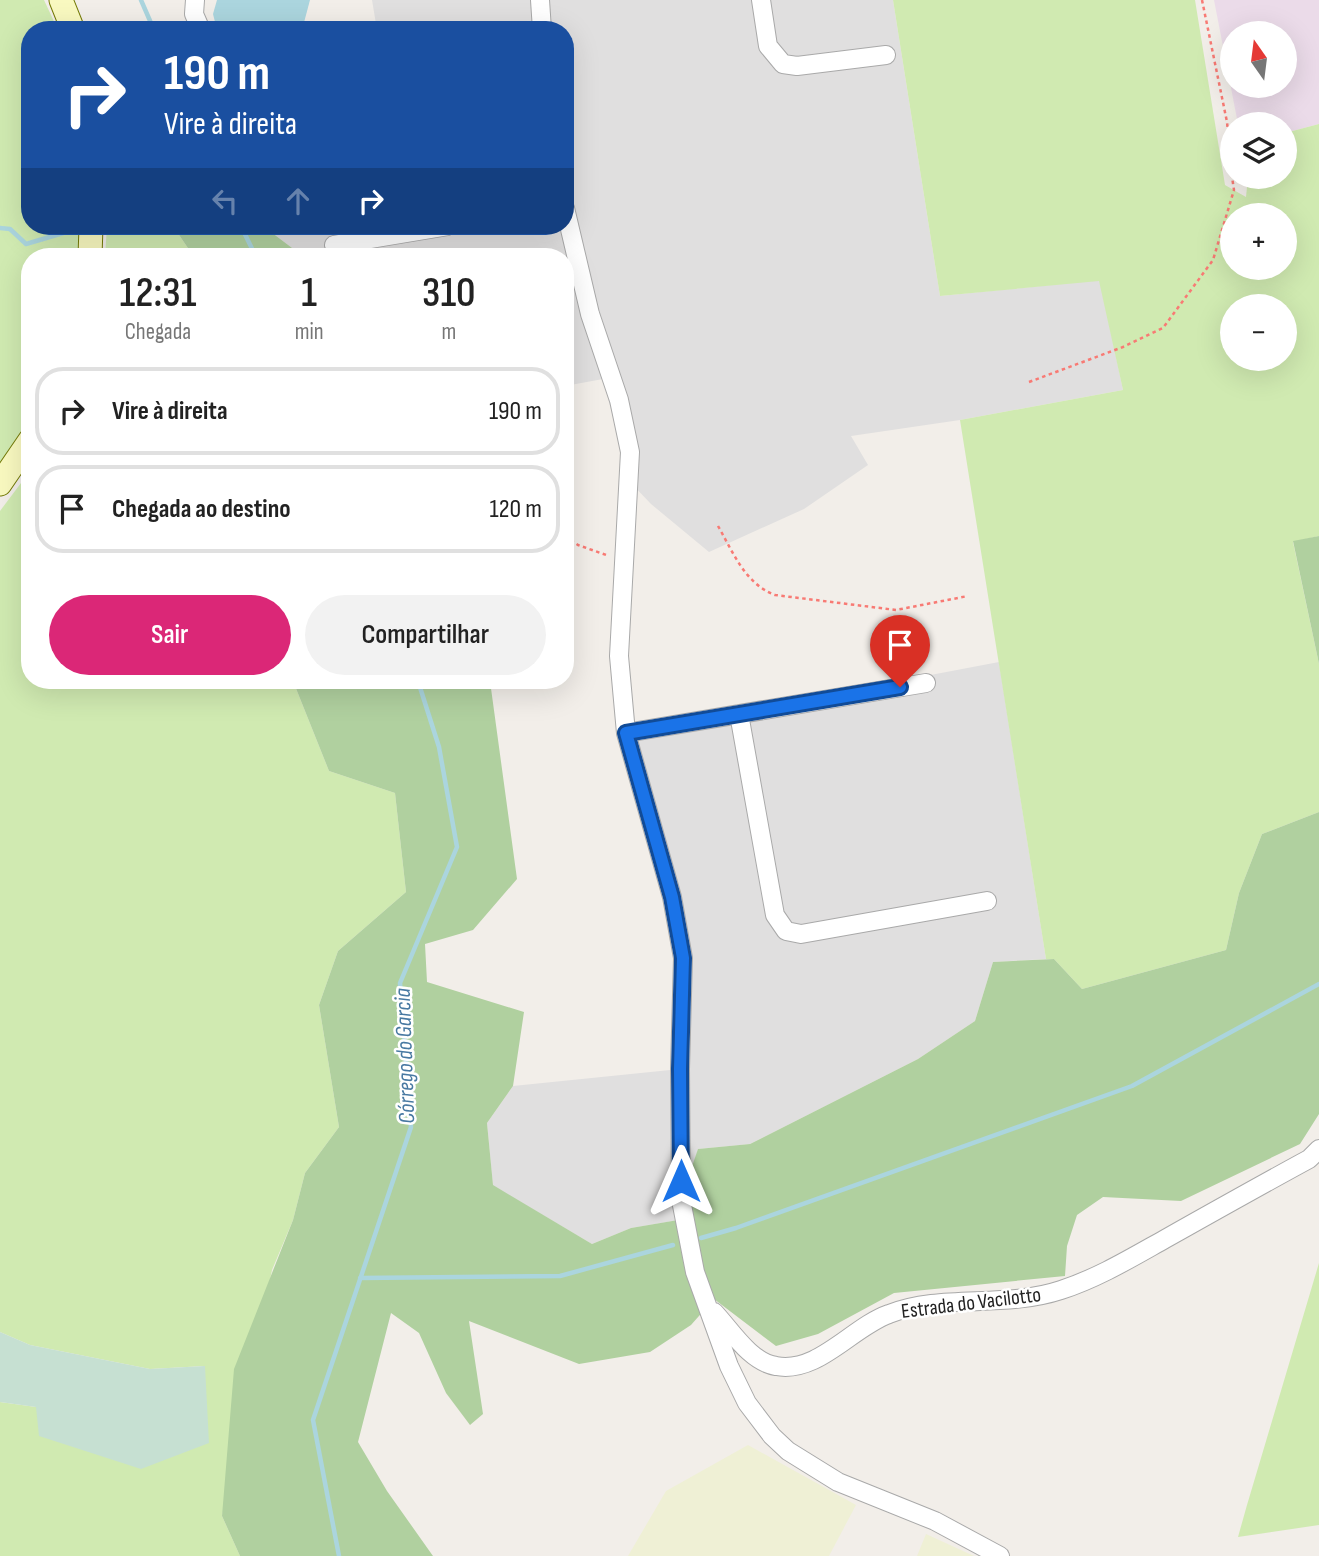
<!DOCTYPE html>
<html lang="pt">
<head>
<meta charset="utf-8">
<style>
  body { margin:0; font-family:"Sofia Sans Condensed",sans-serif; background:#f2f2f2; color:#222; height:100vh; display:flex; flex-direction:column; font-size:26px; white-space:nowrap }
  * { box-sizing:border-box; margin:0 }
  p { font-size:23px; color:#767676 }
  .icon { flex:none; width:38px; height:38px; fill:none; stroke:currentColor; stroke-width:2; stroke-linecap:round; stroke-linejoin:round }
  .map { position:relative; flex:1; overflow:hidden }
  .side { position:absolute; left:21px; top:248px; width:553px; height:441px; display:flex; flex-direction:column; background:#fff; border-radius:28px; box-shadow:0 7px 28px #0002 }
  .side>* { flex:none }
  .hud { position:absolute; left:21px; top:21px; width:553px; height:214px; border-radius:28px; box-shadow:0 7px 28px #0002; background:#1a4fa0; color:#fff; overflow:hidden }
  .needle { width:46px; rotate:346deg }
  .controls { position:absolute; left:1220px; top:21px; display:grid; gap:14px }
  .controls a { display:grid; place-items:center; width:77px; height:77px; border-radius:50%; background:#fff; box-shadow:0 7px 28px #0002; font-size:35px }
  .pin { position:absolute; display:grid; place-items:center; width:60px; height:60px; color:#fff; margin:-72px -30px; border-radius:50% 50% 50% 0; rotate:-45deg; box-shadow:0 0 7px #0007 }
  .pin .icon { rotate:45deg }
  .me { position:absolute; width:77px; margin:-38px; rotate:0deg; stroke-linejoin:round; filter:drop-shadow(0 0 5px #0008) }
  .turn { display:flex; align-items:center; gap:24px; height:147px; padding:0 28px; font-size:32px }
  .turn .icon { width:91px; height:91px; stroke-width:2.5 }
  .turn b { display:block; font-size:49px; line-height:60px }
  .lanes { display:flex; align-items:center; height:66px; padding:0 28px; background:#0003; justify-content:center; gap:35px; direction:ltr }
  .lanes .off { opacity:.35 }
  .eta { display:flex; justify-content:space-evenly; align-items:center; height:119px; text-align:center }
  .eta b { font-size:42px; font-weight:600; line-height:49px }
  .button { display:flex; gap:14px; margin-top:auto; padding:14px 28px }
  .button a { flex:1; height:80px; border-radius:42px; background:#db2777; color:#fff; font-size:28px; font-weight:600; line-height:80px; text-align:center }
  .button a+a { background:#f2f2f2; color:#222 }
  ul { padding:0; list-style:none }
  li { display:flex; align-items:center; gap:21px; height:88px; margin:0 14px 10px; padding:0 14px; border:4px solid #e0e0e0; border-radius:28px }
  li div { flex:1 }
  li b { display:block; font-size:26px }
  li em { font-style:normal }
  .map>svg:first-child { display:block }
  .residential { fill:#e0dfdf }
  .industrial { fill:#ebdbe9; fill-rule:evenodd }
  .farmland { fill:#eff0d5 }
  .grass { fill:#d0eab1; fill-rule:evenodd }
  .forest { fill:#b0d09f }
  .wetland { fill:#c6e0d2 }
  .water { fill:#abd5de }
  .lines { fill:none; stroke-linecap:round; stroke-linejoin:round }
  .stream { stroke:#abd5de; stroke-width:4.5 }
  .street-casing { stroke:#a9a9a9; stroke-width:20 }
  .secondary-casing { stroke:#757b07; stroke-width:25 }
  .path { stroke:#f87a74; stroke-width:2.5; stroke-dasharray:3.5 3.5; stroke-linecap:butt }
  .street { stroke:#fff; stroke-width:18 }
  .secondary { stroke:#f9f9c0; stroke-width:23 }
  .route-casing { stroke:#114b97; stroke-width:18 }
  .route { stroke:#1a73e8; stroke-width:12 }
  .labels { text-anchor:middle; dominant-baseline:central; stroke-width:5; stroke-linejoin:round; paint-order:stroke }
  .street-label { font-size:21px; fill:#222; stroke:#fff }
  .water-label { font-size:23px; font-style:italic; fill:#4879a2; stroke:#fff }
</style>
</head>
<body>
<div class="map">
<svg width="1319" height="1556" viewBox="0 0 1319 1556">
  <rect width="100%" height="100%" fill="#f2eee9"/>
  <path class="residential" d="M 372,0 L 893,0 L 940,296 L 1100,280 L 1123,390 L 960,420 L 851,436 L 868,465 L 804,509 L 709,552 L 651,504 L 630,482 L 603,379 L 565,386 L 565,257 L 304,257 L 263,226 L 565,226 L 565,30 L 377,30 Z
    M 999,662 L 1046,959 L 993,962 L 975,1021 L 918,1059 L 750,1144 L 698,1149 L 691,1218 L 631,1228 L 592,1244 L 493,1186 L 487,1123 L 513,1086 L 680,1069 L 683,958 L 626,733 Z"/>
  <path class="industrial" d="M 1214,0 L 1319,0 L 1319,124 L 1285,133 L 1284,124 L 1238,124 ZM 1232,33 L 1284,33 L 1284,86 L 1232,86 Z"/>
  <path class="farmland" d="M 748,1445 L 856,1505 L 829,1556 L 628,1556 L 666,1491 Z
    M 926,1534 L 974,1556 L 917,1556 Z"/>
  <path class="grass" d="M 0,0 L 44,0 L 58,30 L 30,30 L 30,226 L 80,226 L 77,257 L 30,257 L 30,418 L 0,464 Z
    M 893,0 L 1195,0 L 1225,185 L 1246,197 L 1248,177 L 1284,177 L 1285,133 L 1319,124 L 1319,536 L 1293,542 L 1319,664 L 1319,812 L 1262,834 L 1239,893 L 1226,950 L 1082,989 L 1054,959 L 1046,959 L 960,420 L 1123,390 L 1099,281 L 940,296 ZM 1232,215 L 1284,215 L 1284,268 L 1232,268 ZM 1232,306 L 1284,306 L 1284,359 L 1232,359 Z
    M 107,226 L 173,226 L 194,257 L 105,257 Z
    M 30,471 L 30,681 L 293,681 L 329,771 L 395,793 L 406,892 L 338,951 L 319,1005 L 339,1127 L 305,1173 L 293,1220 L 272,1270 L 222,1516 L 240,1556 L 0,1556 L 0,1402 L 36,1407 L 205,1366 L 150,1369 L 30,1345 L 0,1332 L 0,511 Z
    M 1319,1263 L 1319,1525 L 1238,1537 L 1247,1505 Z"/>
  <path class="forest" d="M 173,226 L 263,226 L 304,257 L 194,257 Z
    M 1319,536 L 1319,664 L 1293,541 Z
    M 293,681 L 490,681 L 517,879 L 473,930 L 425,944 L 427,982 L 524,1012 L 513,1086 L 487,1123 L 493,1185 L 592,1244 L 631,1228 L 690,1218 L 687,1181 L 698,1149 L 750,1144 L 918,1059 L 975,1021 L 993,962 L 1054,959 L 1082,989 L 1226,950 L 1239,893 L 1262,834 L 1319,812 L 1319,1114 L 1300,1144 L 1181,1201 L 1103,1197 L 1077,1215 L 1067,1246 L 1065,1276 L 894,1293 L 818,1334 L 776,1346 L 714,1299 L 691,1325 L 650,1352 L 579,1364 L 469,1321 L 483,1414 L 470,1425 L 446,1393 L 419,1333 L 391,1313 L 358,1442 L 387,1491 L 433,1556 L 240,1556 L 222,1516 L 234,1369 L 293,1220 L 305,1173 L 339,1127 L 319,1005 L 338,951 L 406,892 L 395,793 L 329,771 Z"/>
  <path class="wetland" d="M 0,1332 L 30,1345 L 150,1369 L 205,1366 L 209,1443 L 141,1469 L 39,1436 L 36,1407 L 0,1402 Z"/>
  <path class="water" d="M 217,0 L 310,0 L 302,30 L 217,30 L 213,14 Z"/>
  <g class="lines">
    <path class="stream" d="M 141,0 L 154,30
      M 241,226 L 256,257
      M 0,228 L 10,229 L 26,244 L 77,229
      M 701,1238 L 736,1228 L 1132,1086 L 1319,984
      M 360,1278 L 560,1276 L 673,1245
      M 339,1556 L 313,1420 L 411,1127 L 400,983 L 457,847 L 439,747 L 418,681"/>
    <g class="street-casing">
      <path id="street" d="M 195,0 L 194,14 L 201,30
        M 540,0 L 542,30
        M 761,0 L 768,46 L 783,64 L 797,66 L 886,55
        M 565,208 L 590,314 L 619,400 L 630,452 L 619,656 L 626,733 L 672,897 L 683,958 L 680,1069 L 681,1200 L 695,1272 L 729,1366 L 747,1403 L 772,1436 L 788,1451 L 838,1482 L 935,1521 L 1000,1556
        M 334,245 L 448,226
        M 739,714 L 775,915 L 786,931 L 801,934 L 987,901
        M 626,733 L 926,683
        M 714,1312 C 731,1330 750,1362 776,1366 C 818,1374 852,1327 889,1314 C 942,1293 1004,1309 1061,1290 C 1098,1278 1131,1258 1165,1239 C 1213,1212 1261,1185 1309,1159 L 1319,1149"/>
    </g>
    <g class="secondary-casing">
      <path id="secondary" d="M 61,0 L 73,30
        M 90,257 L 91,226
        M 0,484 L 30,440"/>
    </g>
    <path class="path" d="M 1202,0 L 1227,122 L 1232,173
      M 1029,382 L 1123,347 L 1163,328 L 1213,260 L 1234,190 L 1232,177
      M 718,526 C 733,552 745,584 775,595 L 896,610 L 968,596
      M 565,536 L 578,545 L 609,556"/>
    <use href="#street" class="street"/>
    <use href="#secondary" class="secondary"/>
  </g>
  <g class="lines">
    <g class="route-casing">
      <path id="route" d="M 681,1181 L 680,1069 L 683,958 L 672,897 L 626,733 L 900,687"/>
    </g>
    <use href="#route" class="route"/>
  </g>
  <g class="labels">
    <g class="street-label">
      <text transform="translate(971 1303) rotate(-7)">Estrada do Vacilotto</text>
    </g>
    <g class="water-label">
      <text transform="translate(405 1056) rotate(-92)">Córrego do Garcia</text>
    </g>
  </g>
</svg>
<div class="controls">
<a><svg class="needle" viewBox="-14 -14 28 28"><path d="M0-13l5 13h-10z" fill="#e53935"/><path d="M0 13l5-13h-10z" fill="#767676"/></svg></a>
<a><svg class="icon" aria-label="layers" viewBox="0 0 24 24"><path d="M12 4l9 5-9 5-9-5zM3 14l9 5 9-5"/></svg></a>
<a>+</a>
<a>−</a>
</div>
<div class="pin" style="left:900px;top:687px;background:#d93025"><svg class="icon" aria-label="arrive" viewBox="0 0 24 24"><path d="M6 21V4h12l-3 4 3 4H6"/></svg></div>
<svg class="me" style="left:681px;top:1181px" viewBox="-20 -20 40 40"><path d="M0-17L14 15 0 8-14 15z" fill="#1a73e8" stroke="#fff" stroke-width="4"/></svg>
<div class="hud">
<div class="turn"><svg class="icon" aria-label="right" viewBox="0 0 24 24"><path d="M7 20v-9h11M14 6l5 5-5 5"/></svg><div><b>190 m</b>Vire à direita</div></div>
<div class="lanes"><svg class="icon off" aria-label="left" viewBox="0 0 24 24"><path d="M17 20v-9H6M10 6l-5 5 5 5"/></svg><svg class="icon off" aria-label="ahead" viewBox="0 0 24 24"><path d="M12 20V5M6 11l6-6 6 6"/></svg><svg class="icon" aria-label="right" viewBox="0 0 24 24"><path d="M7 20v-9h11M14 6l5 5-5 5"/></svg></div>
</div>
<section class="side">
<div class="eta">
<div><b>12:31</b><p>Chegada</p></div>
<div><b>1</b><p>min</p></div>
<div><b>310</b><p>m</p></div>
</div>
<ul>
<li><svg class="icon" aria-label="right" viewBox="0 0 24 24"><path d="M7 20v-9h11M14 6l5 5-5 5"/></svg><div><b>Vire à direita</b></div><em>190 m</em></li>
<li><svg class="icon" aria-label="arrive" viewBox="0 0 24 24"><path d="M6 21V4h12l-3 4 3 4H6"/></svg><div><b>Chegada ao destino</b></div><em>120 m</em></li>
</ul>
<div class="button"><a>Sair</a><a>Compartilhar</a></div>
</section>
</div>
</body>
</html>
